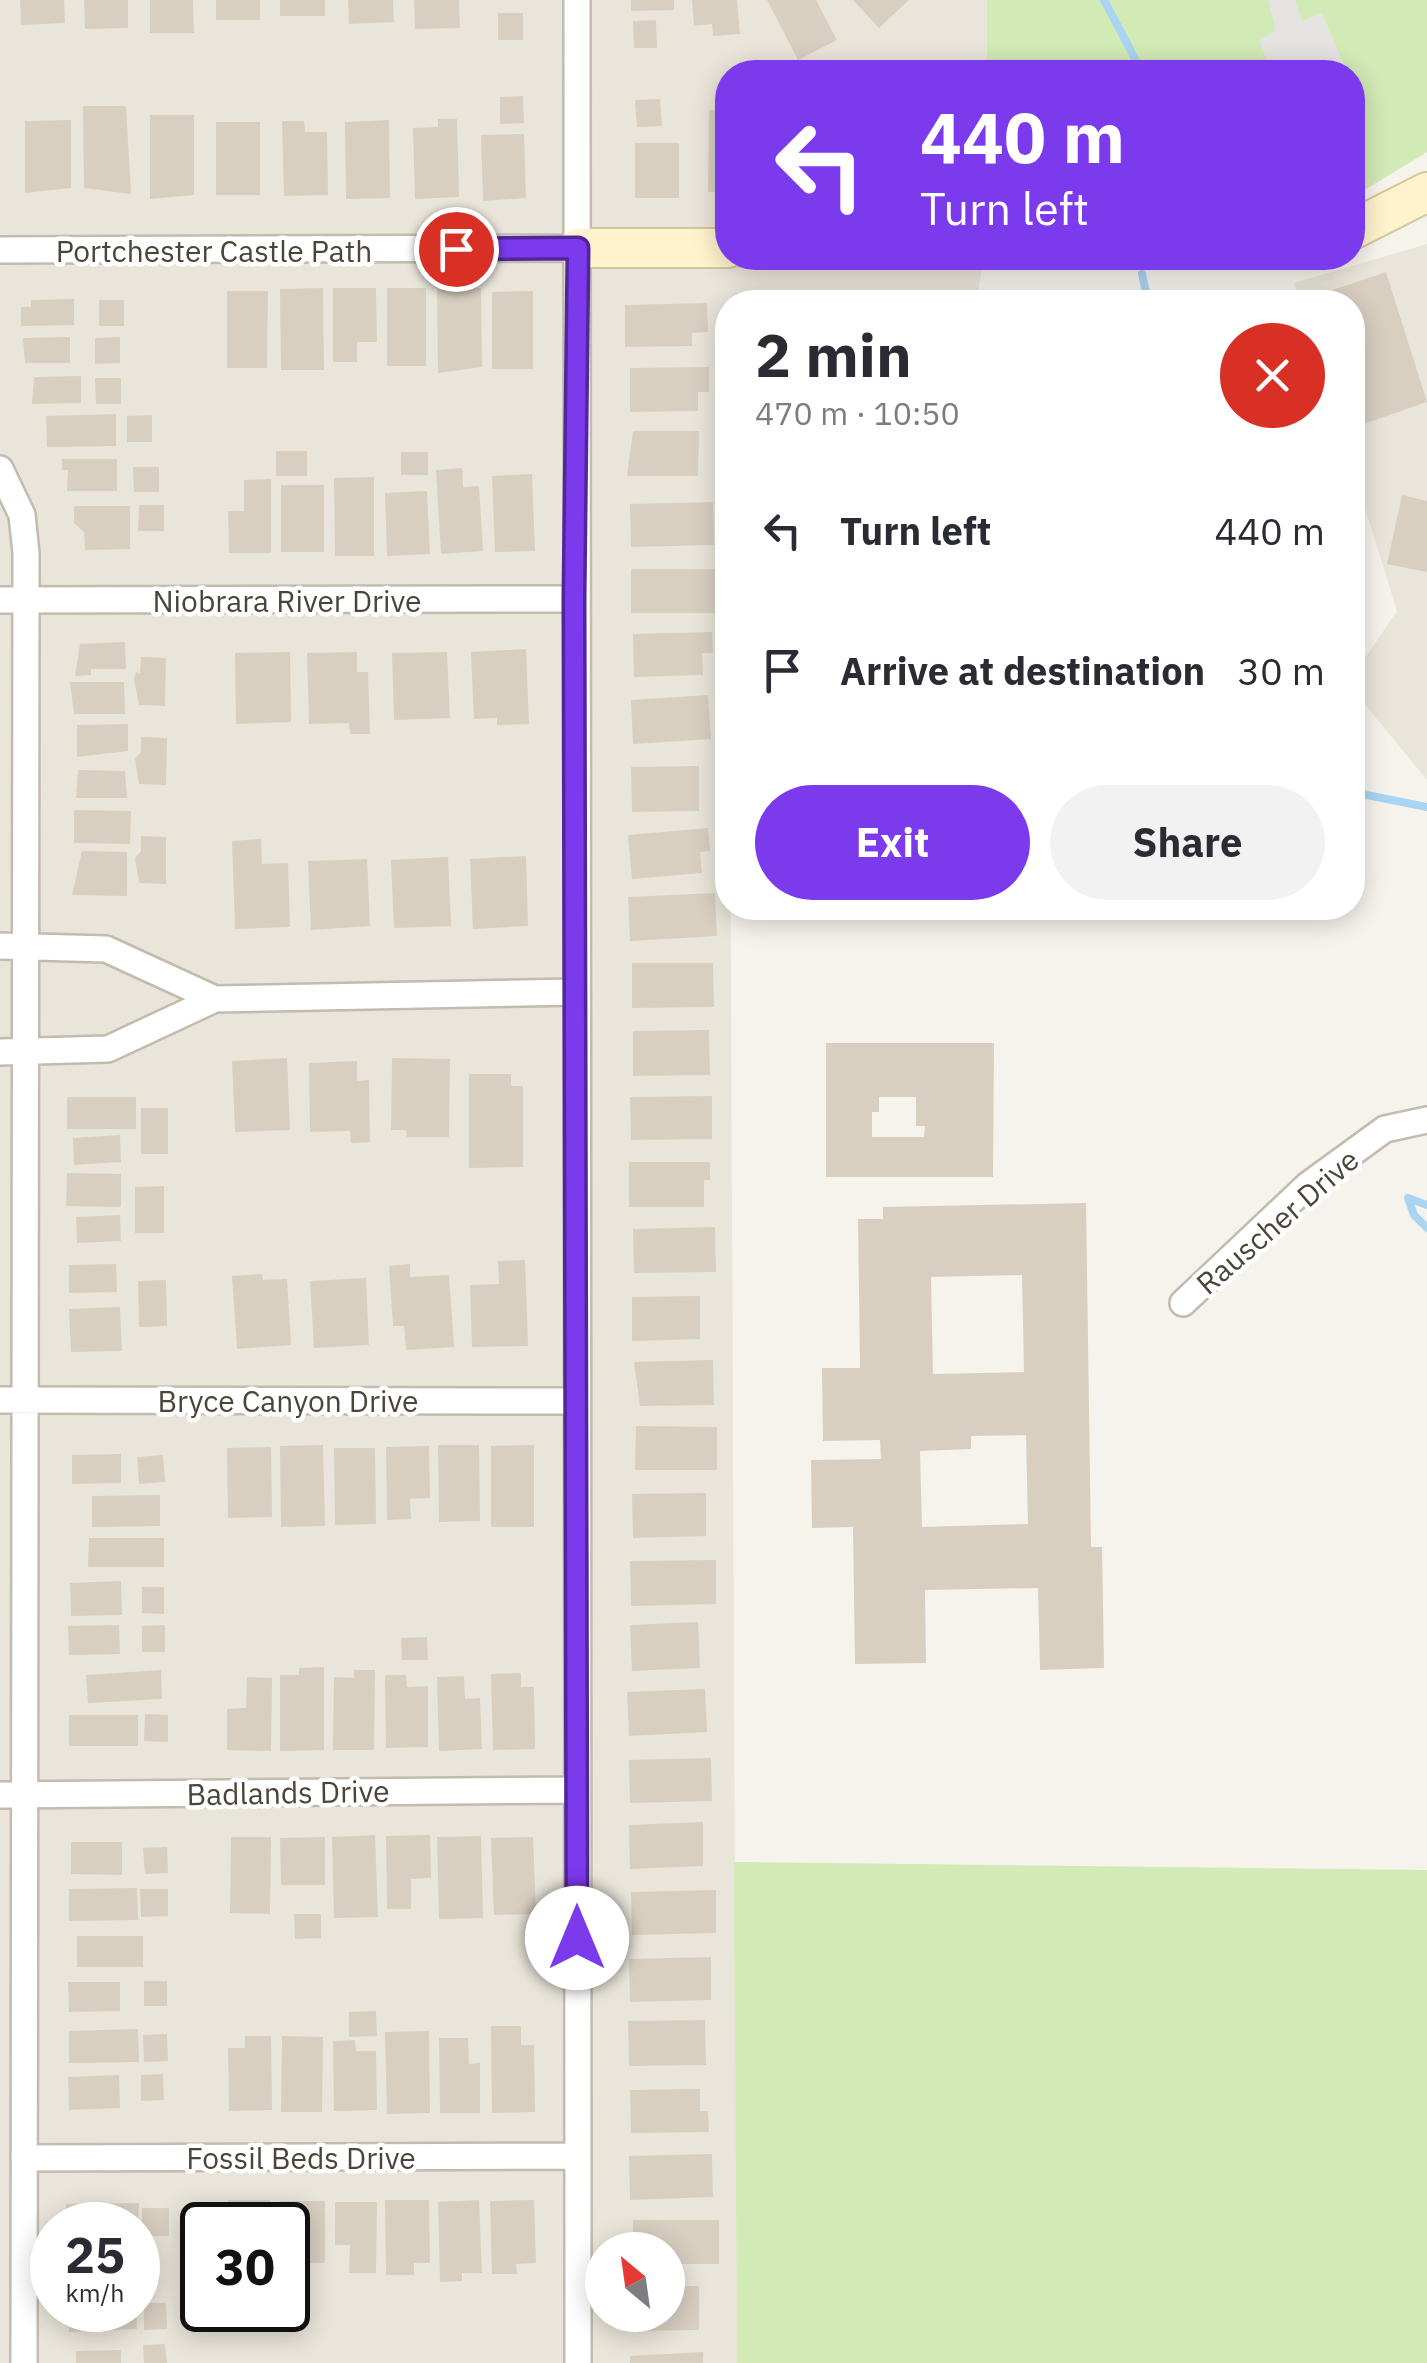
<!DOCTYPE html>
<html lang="en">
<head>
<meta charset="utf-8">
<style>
  body { margin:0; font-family:"IBM Plex Sans",sans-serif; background:#f2f2f3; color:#2b2b33; height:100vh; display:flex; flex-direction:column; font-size:38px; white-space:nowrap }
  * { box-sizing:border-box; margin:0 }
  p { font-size:32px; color:#7c7c81 }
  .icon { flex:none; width:55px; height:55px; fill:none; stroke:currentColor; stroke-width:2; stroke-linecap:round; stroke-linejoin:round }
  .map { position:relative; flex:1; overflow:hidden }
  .details { position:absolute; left:715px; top:290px; width:650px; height:630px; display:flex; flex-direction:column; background:#fff; border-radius:40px; box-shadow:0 5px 25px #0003 }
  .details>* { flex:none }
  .banner { position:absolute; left:715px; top:60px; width:650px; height:210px; border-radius:40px; box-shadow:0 5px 25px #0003; background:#7c3aed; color:#fff; overflow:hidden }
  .needle { width:65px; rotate:331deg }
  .fabs { position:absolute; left:585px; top:2232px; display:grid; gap:20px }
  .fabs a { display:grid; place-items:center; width:100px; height:100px; border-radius:50%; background:#fff; box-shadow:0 5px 25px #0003; font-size:50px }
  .speed { position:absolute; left:30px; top:2202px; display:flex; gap:20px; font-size:50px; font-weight:700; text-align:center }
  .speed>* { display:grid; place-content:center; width:130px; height:130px; border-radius:50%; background:#fff; box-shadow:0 5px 25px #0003; line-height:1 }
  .speed small { font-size:25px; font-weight:400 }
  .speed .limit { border:5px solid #111; border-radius:15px; background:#fff; color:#111 }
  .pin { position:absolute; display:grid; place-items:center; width:85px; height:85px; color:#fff; margin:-42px; border:5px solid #fff; border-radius:50%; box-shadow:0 2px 10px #0007 }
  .me { position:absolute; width:110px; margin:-55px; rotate:0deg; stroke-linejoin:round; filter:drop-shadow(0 0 8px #0008) }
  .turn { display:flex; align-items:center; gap:35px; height:210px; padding:0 40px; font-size:45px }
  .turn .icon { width:130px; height:130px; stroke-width:2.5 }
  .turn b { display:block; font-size:70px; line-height:85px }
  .round { display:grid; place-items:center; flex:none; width:105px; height:105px; border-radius:52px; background:#f2f2f3 }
  .summary { display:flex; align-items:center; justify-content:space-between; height:170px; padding:0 40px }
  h1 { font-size:60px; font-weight:700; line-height:75px }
  .primary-button { display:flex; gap:20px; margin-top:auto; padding:20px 40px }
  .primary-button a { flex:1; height:115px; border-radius:60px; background:#7c3aed; color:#fff; font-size:40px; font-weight:700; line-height:115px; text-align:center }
  .primary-button a+a { background:#f2f2f3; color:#2b2b33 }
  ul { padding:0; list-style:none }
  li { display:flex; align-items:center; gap:30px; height:140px; padding:0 40px }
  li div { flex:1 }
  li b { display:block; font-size:38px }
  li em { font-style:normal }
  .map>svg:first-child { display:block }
  .residential { fill:#eae5da; fill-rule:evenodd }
  .green { fill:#d2eab5 }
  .parking { fill:#e5e3e0 }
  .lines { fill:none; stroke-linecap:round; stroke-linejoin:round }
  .stream { stroke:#a9d4f2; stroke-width:8 }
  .building { fill:#d8cfc1; fill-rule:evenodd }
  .street-casing { stroke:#c2bbae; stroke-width:30 }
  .secondary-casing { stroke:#d6c79b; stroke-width:42 }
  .street { stroke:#fff; stroke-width:25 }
  .secondary { stroke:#fff3cd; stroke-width:38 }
  .route-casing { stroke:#51269a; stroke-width:25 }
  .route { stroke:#7c3aed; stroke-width:18 }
  .labels { text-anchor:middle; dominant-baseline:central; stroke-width:9; stroke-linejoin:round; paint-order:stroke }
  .street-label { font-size:30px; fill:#4b4439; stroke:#fff }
</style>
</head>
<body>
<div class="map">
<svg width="1427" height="2363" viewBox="0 0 1427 2363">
  <rect width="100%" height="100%" fill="#f6f3ec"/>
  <path class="residential" d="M 0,0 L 987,0 L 987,72 L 728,72 L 728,258 L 983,258 L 977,302 L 728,298 L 737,2363 L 0,2363 ZM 52,2225 L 138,2225 L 138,2310 L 52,2310 ZM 202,2225 L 288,2225 L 288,2310 L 202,2310 ZM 602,2250 L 668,2250 L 668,2315 L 602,2315 Z
    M 1427,244 L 1427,780 L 1353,690 L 1353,676 L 1397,611 L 1353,469 L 1352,302 L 1301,302 L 1294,283 Z"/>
  <path class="green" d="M 987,0 L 1427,0 L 1427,152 L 1353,197 L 1352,72 L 987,72 Z
    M 734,1862 L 1427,1870 L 1427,2363 L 737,2363 Z"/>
  <path class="parking" d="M 1268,0 L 1295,0 L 1302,21 L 1322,13 L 1347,72 L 1272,72 L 1259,41 L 1276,30 Z"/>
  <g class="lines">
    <path class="stream" d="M 1104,0 L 1142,72
      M 1142,274 L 1148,302
      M 1352,792 L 1427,807
      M 1427,1205 L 1408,1198 L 1414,1215 L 1427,1228"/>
  </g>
  <path class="building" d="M 20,0 L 64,0 L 65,23 L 21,25 Z
    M 84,0 L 128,0 L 128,28 L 85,29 Z
    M 150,0 L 193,0 L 194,33 L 150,33 Z
    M 216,0 L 260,0 L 260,20 L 216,20 Z
    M 280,0 L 325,0 L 325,16 L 280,16 Z
    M 348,0 L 393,0 L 394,22 L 349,24 Z
    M 414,0 L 459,0 L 460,28 L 415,29 Z
    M 631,0 L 674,0 L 674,10 L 631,11 Z
    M 692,0 L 737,0 L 740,34 L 713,36 L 712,24 L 694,26 Z
    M 767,0 L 816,0 L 837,40 L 798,60 Z
    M 853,0 L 909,0 L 879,28 Z
    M 498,13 L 523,13 L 523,40 L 498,40 Z
    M 656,20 L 657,48 L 634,48 L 633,21 Z
    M 523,96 L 524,123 L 500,124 L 500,97 Z
    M 660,99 L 662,126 L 637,127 L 635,100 Z
    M 83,106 L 126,106 L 131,194 L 84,188 Z
    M 709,110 L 728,110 L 728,192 L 708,192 Z
    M 150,115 L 194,115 L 194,195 L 150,199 Z
    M 438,119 L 457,119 L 459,197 L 415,199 L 413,128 L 438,127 Z
    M 71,120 L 71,188 L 25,193 L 25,121 Z
    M 389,120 L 390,198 L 346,199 L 345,122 Z
    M 282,121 L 304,121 L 305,132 L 327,132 L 328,195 L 284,196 Z
    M 216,122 L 260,122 L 260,195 L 216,195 Z
    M 524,134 L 526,198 L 483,201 L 481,135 Z
    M 635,143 L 679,143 L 679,198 L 635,198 Z
    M 1386,272 L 1427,402 L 1355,427 L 1352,302 L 1314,302 L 1312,297 Z
    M 323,288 L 324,370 L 281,370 L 280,289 Z
    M 333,288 L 376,288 L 377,342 L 357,342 L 357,362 L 333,362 Z
    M 387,288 L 426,288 L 426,366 L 387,366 Z
    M 481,288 L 482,367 L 438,373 L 437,289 Z
    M 227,291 L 268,291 L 267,368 L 227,368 Z
    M 533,291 L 533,369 L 492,369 L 492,292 Z
    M 74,299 L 74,325 L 21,326 L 21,307 L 31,307 L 31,300 Z
    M 99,300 L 124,300 L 124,326 L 99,326 Z
    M 707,303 L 708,332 L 692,333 L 692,346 L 625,347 L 625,305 Z
    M 70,337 L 70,363 L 25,363 L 23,338 Z
    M 120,337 L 120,363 L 95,364 L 95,338 Z
    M 709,367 L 709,392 L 698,392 L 698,411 L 630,412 L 630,368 Z
    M 81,376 L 81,403 L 32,404 L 34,377 Z
    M 95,378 L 121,378 L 121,404 L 96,404 Z
    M 116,414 L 116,446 L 47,447 L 46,416 Z
    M 152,415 L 152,442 L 127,442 L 127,416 Z
    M 633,431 L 699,431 L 698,476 L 627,476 Z
    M 276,451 L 307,451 L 307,476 L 276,476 Z
    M 401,452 L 428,452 L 428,475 L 401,475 Z
    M 62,459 L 117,459 L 117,491 L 67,491 L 68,470 L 62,470 Z
    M 133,467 L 159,467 L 159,492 L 134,492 Z
    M 462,468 L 463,487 L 479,486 L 483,551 L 441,554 L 436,470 Z
    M 532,474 L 535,551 L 495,552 L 492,476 Z
    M 374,477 L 374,556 L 335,556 L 334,478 Z
    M 271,479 L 271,553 L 229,553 L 228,511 L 244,511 L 244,480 Z
    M 281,485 L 324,485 L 324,552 L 281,552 Z
    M 427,491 L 430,554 L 387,556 L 385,493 Z
    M 1402,495 L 1427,501 L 1427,572 L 1387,564 Z
    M 713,502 L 714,545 L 631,547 L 630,504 Z
    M 139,505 L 164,505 L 164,531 L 138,531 Z
    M 74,506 L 130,506 L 130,549 L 85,550 L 84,532 L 74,523 Z
    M 631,569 L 716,569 L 716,613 L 631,613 Z
    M 712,632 L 713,653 L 702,653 L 703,675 L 634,677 L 633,634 Z
    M 125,642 L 126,669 L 91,669 L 91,675 L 75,676 L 80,644 Z
    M 526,649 L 529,724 L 497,725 L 497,718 L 474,719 L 471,652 Z
    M 290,652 L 291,722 L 236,724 L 235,653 Z
    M 357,652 L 357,672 L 368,672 L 370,734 L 350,734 L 349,723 L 309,724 L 307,653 Z
    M 447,652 L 450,718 L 394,720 L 392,653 Z
    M 141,657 L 166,658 L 165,706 L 139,705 L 134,679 L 136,672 L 140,673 Z
    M 70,682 L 124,682 L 125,714 L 74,714 Z
    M 708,695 L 711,739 L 633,744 L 631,700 Z
    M 128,724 L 128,751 L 77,757 L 77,725 Z
    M 141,737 L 167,738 L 166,785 L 139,784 L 135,759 L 141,752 Z
    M 699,766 L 699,811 L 632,812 L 631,767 Z
    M 78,770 L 125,771 L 127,798 L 76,798 Z
    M 74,810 L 131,811 L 130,844 L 74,843 Z
    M 708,828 L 710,851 L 700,852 L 702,873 L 632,879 L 628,835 Z
    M 141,836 L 166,837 L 166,884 L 139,883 L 135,858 L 141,851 Z
    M 261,839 L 262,864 L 288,863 L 290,927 L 235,929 L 232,841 Z
    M 82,851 L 127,852 L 127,896 L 72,895 Z
    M 526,856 L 528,926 L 473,929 L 470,859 Z
    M 448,857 L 451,926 L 394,928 L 391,860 Z
    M 367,859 L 370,926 L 311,930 L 308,861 Z
    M 715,893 L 717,936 L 630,941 L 628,897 Z
    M 632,963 L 713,963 L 714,1007 L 632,1008 Z
    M 709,1030 L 710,1075 L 633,1076 L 633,1031 Z
    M 826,1043 L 994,1043 L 993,1177 L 826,1177 ZM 879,1097 L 916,1097 L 916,1126 L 925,1126 L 924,1137 L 872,1137 L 872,1112 L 879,1112 Z
    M 287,1058 L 290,1130 L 235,1132 L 232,1061 Z
    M 392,1058 L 450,1059 L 449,1137 L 407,1137 L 406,1130 L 391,1130 Z
    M 357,1061 L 357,1081 L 369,1080 L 370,1142 L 351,1143 L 350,1131 L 310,1132 L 309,1063 Z
    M 469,1074 L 511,1074 L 511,1086 L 523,1086 L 523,1167 L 469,1168 Z
    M 712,1096 L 712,1139 L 631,1140 L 630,1097 Z
    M 67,1097 L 136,1097 L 136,1129 L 67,1129 Z
    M 141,1108 L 168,1108 L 168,1154 L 141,1154 Z
    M 120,1135 L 121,1162 L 74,1165 L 73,1138 Z
    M 629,1162 L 710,1162 L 710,1180 L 704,1180 L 704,1207 L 629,1207 Z
    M 67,1173 L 121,1174 L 121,1207 L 66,1206 Z
    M 164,1186 L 164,1233 L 135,1233 L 135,1187 Z
    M 1086,1203 L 1091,1547 L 1102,1547 L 1104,1668 L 1040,1670 L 1038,1588 L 925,1590 L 926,1663 L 855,1664 L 853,1527 L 812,1528 L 811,1460 L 881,1459 L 880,1440 L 823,1441 L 822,1368 L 860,1368 L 858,1219 L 883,1219 L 883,1207 ZM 1022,1275 L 1024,1372 L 933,1374 L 931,1277 ZM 1026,1435 L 1028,1524 L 922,1527 L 920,1451 L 971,1449 L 971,1436 Z
    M 120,1215 L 121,1241 L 77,1243 L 76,1217 Z
    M 715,1227 L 716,1272 L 634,1273 L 633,1229 Z
    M 525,1260 L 528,1346 L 472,1347 L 470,1285 L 499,1284 L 498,1261 Z
    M 116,1264 L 117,1292 L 69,1293 L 69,1265 Z
    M 410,1264 L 410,1277 L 449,1275 L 454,1347 L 406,1350 L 404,1326 L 393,1326 L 389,1266 Z
    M 262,1274 L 263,1280 L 287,1279 L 291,1345 L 237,1349 L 232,1276 Z
    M 366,1278 L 369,1345 L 314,1348 L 310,1281 Z
    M 166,1280 L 167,1326 L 139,1327 L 138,1281 Z
    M 700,1296 L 700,1339 L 632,1341 L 632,1297 Z
    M 120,1307 L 122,1351 L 71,1352 L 69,1309 Z
    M 713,1360 L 714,1405 L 640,1406 L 634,1362 Z
    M 636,1426 L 717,1427 L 717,1470 L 635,1470 Z
    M 323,1445 L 325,1526 L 281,1527 L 280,1446 Z
    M 438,1445 L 479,1445 L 480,1521 L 439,1522 Z
    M 534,1445 L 534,1527 L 491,1527 L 491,1446 Z
    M 429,1446 L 430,1498 L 410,1499 L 411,1519 L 387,1520 L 386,1447 Z
    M 271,1447 L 272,1517 L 228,1518 L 227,1448 Z
    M 334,1448 L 375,1448 L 376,1524 L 335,1525 Z
    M 121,1454 L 121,1483 L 72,1484 L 72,1455 Z
    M 163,1455 L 165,1482 L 139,1484 L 137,1457 Z
    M 706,1493 L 706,1536 L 633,1538 L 632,1494 Z
    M 160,1495 L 160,1526 L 92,1527 L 92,1496 Z
    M 89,1538 L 164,1538 L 164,1567 L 88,1567 Z
    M 716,1560 L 716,1604 L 631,1606 L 630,1561 Z
    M 121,1581 L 122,1615 L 71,1616 L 70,1583 Z
    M 142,1587 L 164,1587 L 164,1614 L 142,1613 Z
    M 698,1622 L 700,1668 L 632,1671 L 630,1625 Z
    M 119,1625 L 120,1654 L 69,1655 L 68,1626 Z
    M 165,1625 L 165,1652 L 142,1652 L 142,1626 Z
    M 427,1637 L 428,1660 L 402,1660 L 401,1638 Z
    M 324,1667 L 324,1750 L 280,1751 L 280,1675 L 299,1675 L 299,1668 Z
    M 161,1670 L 162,1699 L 88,1703 L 86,1675 Z
    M 354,1670 L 375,1670 L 374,1750 L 333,1750 L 334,1677 L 354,1678 Z
    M 521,1673 L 521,1687 L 534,1687 L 535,1749 L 493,1750 L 491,1674 Z
    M 385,1675 L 406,1675 L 407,1687 L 428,1686 L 428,1747 L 386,1748 Z
    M 464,1676 L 465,1699 L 480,1698 L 482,1749 L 439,1751 L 437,1677 Z
    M 247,1677 L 272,1678 L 271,1751 L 227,1750 L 227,1709 L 246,1708 Z
    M 705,1689 L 707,1732 L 629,1736 L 627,1692 Z
    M 145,1714 L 168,1715 L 168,1742 L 144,1741 Z
    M 69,1715 L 138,1715 L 138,1746 L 69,1746 Z
    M 711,1758 L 712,1801 L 630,1803 L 629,1760 Z
    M 703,1822 L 703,1866 L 630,1869 L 629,1825 Z
    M 375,1835 L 378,1917 L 334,1918 L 332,1837 Z
    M 430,1835 L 431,1878 L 411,1879 L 411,1909 L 387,1909 L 386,1836 Z
    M 481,1836 L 483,1918 L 439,1919 L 437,1837 Z
    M 231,1837 L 271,1837 L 270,1914 L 230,1913 Z
    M 325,1837 L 325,1885 L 281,1885 L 280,1838 Z
    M 533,1837 L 536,1914 L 494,1915 L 491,1838 Z
    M 71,1842 L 122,1842 L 122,1875 L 71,1874 Z
    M 167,1847 L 168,1873 L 145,1874 L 143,1848 Z
    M 137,1888 L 138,1920 L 69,1921 L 69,1889 Z
    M 140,1889 L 168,1889 L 168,1916 L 141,1917 Z
    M 716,1890 L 716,1933 L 632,1935 L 631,1892 Z
    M 294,1914 L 321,1914 L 321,1938 L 295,1939 Z
    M 77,1936 L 143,1936 L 143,1967 L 77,1967 Z
    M 711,1957 L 711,2000 L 630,2002 L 629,1959 Z
    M 144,1981 L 167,1981 L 167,2006 L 144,2006 Z
    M 68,1982 L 120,1982 L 120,2011 L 69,2012 Z
    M 376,2011 L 377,2036 L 349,2037 L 349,2012 Z
    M 705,2020 L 706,2065 L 629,2066 L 628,2021 Z
    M 491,2026 L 521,2026 L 521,2045 L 534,2045 L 535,2112 L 492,2113 Z
    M 138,2029 L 139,2062 L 69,2063 L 69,2031 Z
    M 429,2031 L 430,2113 L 387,2114 L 385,2032 Z
    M 167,2034 L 168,2061 L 144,2062 L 143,2035 Z
    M 245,2036 L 271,2036 L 272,2110 L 229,2111 L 228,2048 L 245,2048 Z
    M 282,2036 L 323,2037 L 322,2112 L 281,2112 Z
    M 439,2038 L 468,2038 L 469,2064 L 480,2063 L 480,2113 L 440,2113 Z
    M 355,2040 L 356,2051 L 376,2051 L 377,2110 L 334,2111 L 333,2041 Z
    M 163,2074 L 164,2100 L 141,2101 L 141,2075 Z
    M 119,2075 L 120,2108 L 69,2110 L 68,2077 Z
    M 700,2089 L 700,2111 L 708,2111 L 709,2132 L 631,2133 L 630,2090 Z
    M 712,2154 L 713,2197 L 630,2200 L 629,2156 Z
    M 228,2200 L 270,2200 L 271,2225 L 228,2225 Z
    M 385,2200 L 429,2200 L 430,2263 L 414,2263 L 414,2275 L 386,2275 Z
    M 479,2200 L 482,2273 L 462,2273 L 462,2281 L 440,2282 L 438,2202 Z
    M 534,2200 L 536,2263 L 516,2264 L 517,2274 L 492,2274 L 490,2201 Z
    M 280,2201 L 325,2201 L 325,2263 L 306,2263 L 306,2274 L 288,2275 L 288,2225 L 281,2225 Z
    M 335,2202 L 377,2202 L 376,2273 L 349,2273 L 350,2245 L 335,2245 Z
    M 139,2203 L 138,2225 L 66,2225 L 66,2204 Z
    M 142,2208 L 169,2208 L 169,2236 L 142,2236 Z
    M 633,2220 L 719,2220 L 719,2264 L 668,2264 L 668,2250 L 633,2250 Z
    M 138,2252 L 158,2252 L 159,2281 L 138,2281 Z
    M 668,2286 L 699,2286 L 699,2330 L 632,2331 L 631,2315 L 668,2315 Z
    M 144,2303 L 166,2303 L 167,2329 L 144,2330 Z
    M 68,2310 L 136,2310 L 137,2329 L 69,2332 Z
    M 165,2344 L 167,2363 L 144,2363 L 143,2345 Z
    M 121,2350 L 121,2363 L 76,2363 L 76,2351 Z
    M 703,2352 L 703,2363 L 630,2363 L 630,2356 Z"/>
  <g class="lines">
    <g class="street-casing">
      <path id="street" d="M 577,0 L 578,2363
        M 0,250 L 579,248
        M 0,469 L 22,515 L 26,553 L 24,2363
        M 0,600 L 574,599
        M 0,946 L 106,949 L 215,999
        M 0,1052 L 108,1049 L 215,999 L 575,992
        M 1183,1303 L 1308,1185 L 1385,1129 L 1427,1120
        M 0,1400 L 576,1401
        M 0,1795 L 576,1790
        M 24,2158 L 577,2156"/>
    </g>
    <g class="secondary-casing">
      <path id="secondary" d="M 1352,230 L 1427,192
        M 579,248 L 728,248"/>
    </g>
    <use href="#street" class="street"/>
    <use href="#secondary" class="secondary"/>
  </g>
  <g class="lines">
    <g class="route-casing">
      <path id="route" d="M 456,249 L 578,248 L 574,599 L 577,1938"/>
    </g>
    <use href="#route" class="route"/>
  </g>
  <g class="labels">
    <g class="street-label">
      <text x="214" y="250">Portchester Castle Path</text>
      <text x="287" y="600">Niobrara River Drive</text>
      <text transform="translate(1277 1221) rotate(-41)">Rauscher Drive</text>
      <text x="288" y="1400">Bryce Canyon Drive</text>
      <text transform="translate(288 1792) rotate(-1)">Badlands Drive</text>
      <text x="301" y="2157">Fossil Beds Drive</text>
    </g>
  </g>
</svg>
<div class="fabs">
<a><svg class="needle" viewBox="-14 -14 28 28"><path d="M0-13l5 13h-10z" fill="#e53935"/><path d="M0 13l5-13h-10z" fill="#7c7c81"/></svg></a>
</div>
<div class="speed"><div>25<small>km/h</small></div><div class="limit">30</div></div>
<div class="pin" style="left:456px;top:249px;background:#d93025"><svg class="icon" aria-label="arrive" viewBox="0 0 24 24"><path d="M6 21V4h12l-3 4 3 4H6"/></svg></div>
<svg class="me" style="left:577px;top:1938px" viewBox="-20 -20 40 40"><circle r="19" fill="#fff"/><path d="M0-13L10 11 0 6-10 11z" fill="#7c3aed"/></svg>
<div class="banner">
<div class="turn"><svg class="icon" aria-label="left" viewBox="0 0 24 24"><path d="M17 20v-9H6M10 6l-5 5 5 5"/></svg><div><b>440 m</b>Turn left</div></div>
</div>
<section class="details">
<div class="summary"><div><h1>2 min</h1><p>470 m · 10:50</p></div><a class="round" style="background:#d93025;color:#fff"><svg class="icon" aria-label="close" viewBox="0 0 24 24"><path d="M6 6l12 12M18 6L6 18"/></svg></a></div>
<ul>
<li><svg class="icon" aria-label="left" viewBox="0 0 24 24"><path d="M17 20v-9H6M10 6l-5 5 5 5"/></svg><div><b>Turn left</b></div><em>440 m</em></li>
<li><svg class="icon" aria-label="arrive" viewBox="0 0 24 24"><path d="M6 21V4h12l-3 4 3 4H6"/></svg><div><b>Arrive at destination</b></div><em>30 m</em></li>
</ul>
<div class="primary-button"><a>Exit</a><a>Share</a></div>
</section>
</div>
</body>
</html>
